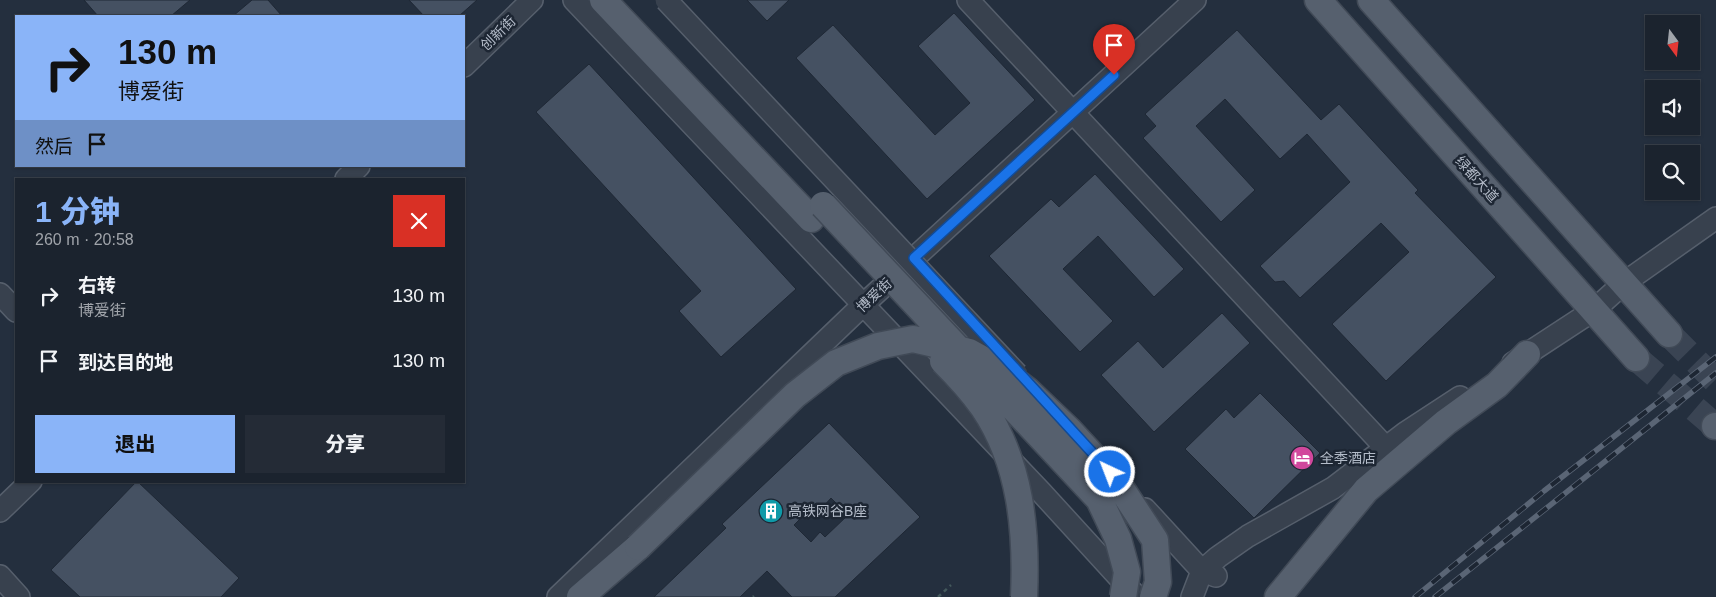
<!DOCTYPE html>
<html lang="zh">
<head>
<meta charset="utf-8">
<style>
  body { margin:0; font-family:Arial,"Noto Sans SC",sans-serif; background:#242b36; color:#f1f3f6; height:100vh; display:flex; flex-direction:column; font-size:19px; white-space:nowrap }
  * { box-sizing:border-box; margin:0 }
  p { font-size:16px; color:#a0a4aa }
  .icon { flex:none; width:28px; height:28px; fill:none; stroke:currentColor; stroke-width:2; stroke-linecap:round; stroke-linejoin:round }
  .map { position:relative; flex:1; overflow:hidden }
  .drawer { position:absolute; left:15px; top:178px; width:450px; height:305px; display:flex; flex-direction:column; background:#1b232e; border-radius:0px; box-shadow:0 1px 4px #0004,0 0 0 1px #39404a }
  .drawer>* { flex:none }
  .hud { position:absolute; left:15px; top:15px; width:450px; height:152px; border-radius:0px; box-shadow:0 1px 4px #0004,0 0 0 1px #39404a; background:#8ab4f8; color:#111; overflow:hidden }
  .needle { width:32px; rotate:165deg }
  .controls { position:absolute; left:1645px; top:15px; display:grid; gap:10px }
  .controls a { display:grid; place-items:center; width:55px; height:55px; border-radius:0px; background:#1b232e; box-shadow:0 1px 4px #0004,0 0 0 1px #39404a; font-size:25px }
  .pin { position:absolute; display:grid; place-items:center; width:42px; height:42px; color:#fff; margin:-51px -21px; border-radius:50% 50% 50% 0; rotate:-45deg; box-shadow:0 0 5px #0007 }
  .pin .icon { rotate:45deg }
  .me { position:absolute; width:55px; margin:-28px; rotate:317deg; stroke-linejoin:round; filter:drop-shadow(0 0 4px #0008) }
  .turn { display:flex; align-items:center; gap:18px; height:105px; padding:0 20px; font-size:22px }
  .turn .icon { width:65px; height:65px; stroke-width:2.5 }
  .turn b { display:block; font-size:35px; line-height:42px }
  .then { display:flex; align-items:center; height:48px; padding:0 20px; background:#0003; gap:10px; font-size:19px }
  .round { display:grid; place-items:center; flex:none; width:52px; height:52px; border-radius:0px; background:#242b36 }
  .summary { display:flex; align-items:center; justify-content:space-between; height:85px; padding:0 20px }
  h1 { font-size:30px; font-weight:800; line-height:38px; color:#8ab4f8 }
  .button { display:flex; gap:10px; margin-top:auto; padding:10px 20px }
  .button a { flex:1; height:58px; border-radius:0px; background:#8ab4f8; color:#111; font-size:20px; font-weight:800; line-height:58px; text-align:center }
  .button a+a { background:#242b36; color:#f1f3f6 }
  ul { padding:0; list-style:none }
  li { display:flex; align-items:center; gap:15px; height:65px; padding:0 20px }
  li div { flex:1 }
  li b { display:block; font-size:19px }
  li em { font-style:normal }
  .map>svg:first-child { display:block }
  .building { fill:#455162; stroke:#1f2835; fill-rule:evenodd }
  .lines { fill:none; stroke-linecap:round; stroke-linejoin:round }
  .major-tunnel { stroke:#3a4453; stroke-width:26; stroke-dasharray:26 13; stroke-linecap:butt }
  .minor-casing { stroke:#565f6c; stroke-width:24 }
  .major-casing { stroke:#414a57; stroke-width:29 }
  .path { stroke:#44595c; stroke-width:2.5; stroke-dasharray:4 4; stroke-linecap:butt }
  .minor { stroke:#38414e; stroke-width:21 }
  .major { stroke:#56606e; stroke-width:26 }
  .rail-casing { stroke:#5a6575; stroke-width:5.5 }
  .rail { stroke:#1d2633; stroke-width:4; stroke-dasharray:11; stroke-linecap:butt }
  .minor-bridge-casing { stroke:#565f6c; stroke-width:24; stroke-linecap:butt }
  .major-bridge-casing { stroke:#414a57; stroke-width:29; stroke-linecap:butt }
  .minor-bridge { stroke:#38414e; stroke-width:21 }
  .major-bridge { stroke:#56606e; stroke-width:26 }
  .route-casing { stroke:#114b97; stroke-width:12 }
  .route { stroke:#1a73e8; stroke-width:9 }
  .labels { text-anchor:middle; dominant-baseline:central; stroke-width:5; stroke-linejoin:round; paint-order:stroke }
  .street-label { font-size:14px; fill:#b4bcc9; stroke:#1d2633 }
  .poi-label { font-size:14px; fill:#b4bcc9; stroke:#1d2633; text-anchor:start }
</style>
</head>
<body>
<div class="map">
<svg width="1716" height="597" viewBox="0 0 1716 597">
  <rect width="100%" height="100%" fill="#242f3e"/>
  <path class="building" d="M 84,0 L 190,0 L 171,16 L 98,16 Z
    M 252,0 L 268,0 L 282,16 L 233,16 Z
    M 409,0 L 477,0 L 459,16 L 424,16 Z
    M 747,0 L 789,0 L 767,21 Z
    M 954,13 L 1035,100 L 927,199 L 796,58 L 833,25 L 935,135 L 970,103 L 918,46 Z
    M 1237,30 L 1321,120 L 1339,104 L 1418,190 L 1415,193 L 1496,277 L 1386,381 L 1332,324 L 1409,252 L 1381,223 L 1300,298 L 1284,281 L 1275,282 L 1260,266 L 1350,182 L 1307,134 L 1280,159 L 1225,99 L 1196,126 L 1255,190 L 1221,222 L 1143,138 L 1156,126 L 1145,114 Z
    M 589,64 L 796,289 L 721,357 L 679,311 L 701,291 L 536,112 Z
    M 1095,174 L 1184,269 L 1154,297 L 1098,236 L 1063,269 L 1113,321 L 1080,352 L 989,256 L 1051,199 L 1059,207 Z
    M 1222,313 L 1250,343 L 1154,432 L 1101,375 L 1138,341 L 1163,368 Z
    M 1260,393 L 1320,453 L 1254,518 L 1185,449 L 1226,409 L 1234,418 Z
    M 829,423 L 920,517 L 835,597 L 792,597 L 767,571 L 740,597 L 654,597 L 726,528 L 722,524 ZM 831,498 L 848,515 L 825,537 L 820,532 L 811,542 L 794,525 L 816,503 L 822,508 Z
    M 137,481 L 239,578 L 221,597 L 80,597 L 51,570 Z"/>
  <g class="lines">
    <path class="major-tunnel" d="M 1669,334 L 1716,381
      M 1636,358 L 1715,426"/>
    <g class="minor-casing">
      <path id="minor" d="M 574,0 L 1041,492 L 1137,597
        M 968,0 L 1386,448
        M 464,66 L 532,0
        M 346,179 L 359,166
        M 0,294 L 16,311
        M 1513,363 L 1594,310 L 1624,283 L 1716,218
        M 1145,509 L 1202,571 L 1216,576
        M 0,511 L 31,481
        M 0,576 L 19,597
        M 558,597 L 863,305 L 1195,0
        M 1192,597 L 1202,571 L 1218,557 L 1248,536 L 1333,488 L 1405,433 L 1460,397"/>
    </g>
    <g class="major-casing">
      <path id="major" d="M 603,0 L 811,219
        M 1318,0 L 1636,358
        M 1371,0 L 1669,334
        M 1715,426 L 1716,426
        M 580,597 L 638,547
        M 1278,597 L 1366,490 L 1446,422 L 1497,385 L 1527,354"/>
    </g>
    <path class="path" d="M 753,597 L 754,596
      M 938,597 L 951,585"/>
    <use href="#minor" class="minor"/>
    <use href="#major" class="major"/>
    <g class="rail-casing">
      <path id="rail" d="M 1415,597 L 1544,491 L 1716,357
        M 1435,597 L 1716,373"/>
    </g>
    <use href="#rail" class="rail"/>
    <g class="minor-bridge-casing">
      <path id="minor-bridge" d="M 666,0 L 1017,374"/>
    </g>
    <g class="major-bridge-casing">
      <path id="major-bridge" d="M 823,205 L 1099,499 L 1118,539 L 1127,572 L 1123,597
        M 943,361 C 957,375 971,390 983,407 C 1021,463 1027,531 1024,597
        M 638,547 L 795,395 L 836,363 L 878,346 L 913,339 L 969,352 L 998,368 L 1027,390 L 1070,431 L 1117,482 L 1155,540 L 1158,582 L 1153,597"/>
    </g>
    <use href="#minor-bridge" class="minor-bridge"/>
    <use href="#major-bridge" class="major-bridge"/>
  </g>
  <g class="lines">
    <g class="route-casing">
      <path id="route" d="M 1110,472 L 914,258 L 1114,75"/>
    </g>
    <use href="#route" class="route"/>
  </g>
  <defs>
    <g id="hotel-disc" transform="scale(1.25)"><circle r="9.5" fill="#d1479c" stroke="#1d2633"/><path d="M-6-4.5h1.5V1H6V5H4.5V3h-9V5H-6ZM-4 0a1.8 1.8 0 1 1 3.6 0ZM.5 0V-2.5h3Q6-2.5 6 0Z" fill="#fff"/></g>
    <g id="building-disc" transform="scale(1.25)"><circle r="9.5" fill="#0f9aa8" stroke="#1d2633"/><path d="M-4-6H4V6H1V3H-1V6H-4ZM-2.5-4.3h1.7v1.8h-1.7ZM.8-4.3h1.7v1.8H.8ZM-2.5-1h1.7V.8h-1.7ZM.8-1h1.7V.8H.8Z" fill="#fff"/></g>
  </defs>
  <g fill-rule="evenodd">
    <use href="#hotel-disc" x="1302" y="458"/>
    <use href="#building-disc" x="771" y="511"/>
  </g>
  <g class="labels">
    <g class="street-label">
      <text transform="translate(498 33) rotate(-44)">创新街</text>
      <text transform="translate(1477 179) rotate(48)">绿都大道</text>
      <text transform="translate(874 295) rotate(-43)">博爱街</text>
    </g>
    <g class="poi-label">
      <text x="1320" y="458">全季酒店</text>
      <text x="788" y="511">高铁网谷B座</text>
    </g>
  </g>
</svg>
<div class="controls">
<a><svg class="needle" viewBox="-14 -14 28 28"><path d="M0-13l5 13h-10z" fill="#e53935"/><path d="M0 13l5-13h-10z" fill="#a0a4aa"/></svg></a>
<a><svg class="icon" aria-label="sound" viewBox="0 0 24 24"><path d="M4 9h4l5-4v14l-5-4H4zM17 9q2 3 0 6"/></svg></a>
<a><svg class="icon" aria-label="search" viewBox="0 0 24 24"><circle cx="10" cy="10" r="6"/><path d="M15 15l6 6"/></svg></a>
</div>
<div class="pin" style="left:1114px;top:75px;background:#d93025"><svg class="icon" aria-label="arrive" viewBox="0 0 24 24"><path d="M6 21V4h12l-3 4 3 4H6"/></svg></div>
<svg class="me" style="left:1110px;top:472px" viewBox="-20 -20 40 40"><circle r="17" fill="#1a73e8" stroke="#fff" stroke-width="3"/><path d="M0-11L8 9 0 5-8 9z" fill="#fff"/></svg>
<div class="hud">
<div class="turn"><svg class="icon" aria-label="right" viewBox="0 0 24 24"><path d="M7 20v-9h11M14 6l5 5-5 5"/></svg><div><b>130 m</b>博爱街</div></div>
<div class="then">然后<svg class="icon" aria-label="arrive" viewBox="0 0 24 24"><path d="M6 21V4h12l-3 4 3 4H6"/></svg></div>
</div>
<section class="drawer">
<div class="summary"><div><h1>1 分钟</h1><p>260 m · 20:58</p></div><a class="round" style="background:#d93025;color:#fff"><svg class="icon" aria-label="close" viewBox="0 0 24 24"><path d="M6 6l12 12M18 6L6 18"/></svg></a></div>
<ul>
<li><svg class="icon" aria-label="right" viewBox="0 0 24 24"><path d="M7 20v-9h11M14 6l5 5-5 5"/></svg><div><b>右转</b><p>博爱街</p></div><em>130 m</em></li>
<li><svg class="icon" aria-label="arrive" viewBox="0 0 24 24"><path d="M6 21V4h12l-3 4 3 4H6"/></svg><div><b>到达目的地</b></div><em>130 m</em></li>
</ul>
<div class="button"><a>退出</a><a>分享</a></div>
</section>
</div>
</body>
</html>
